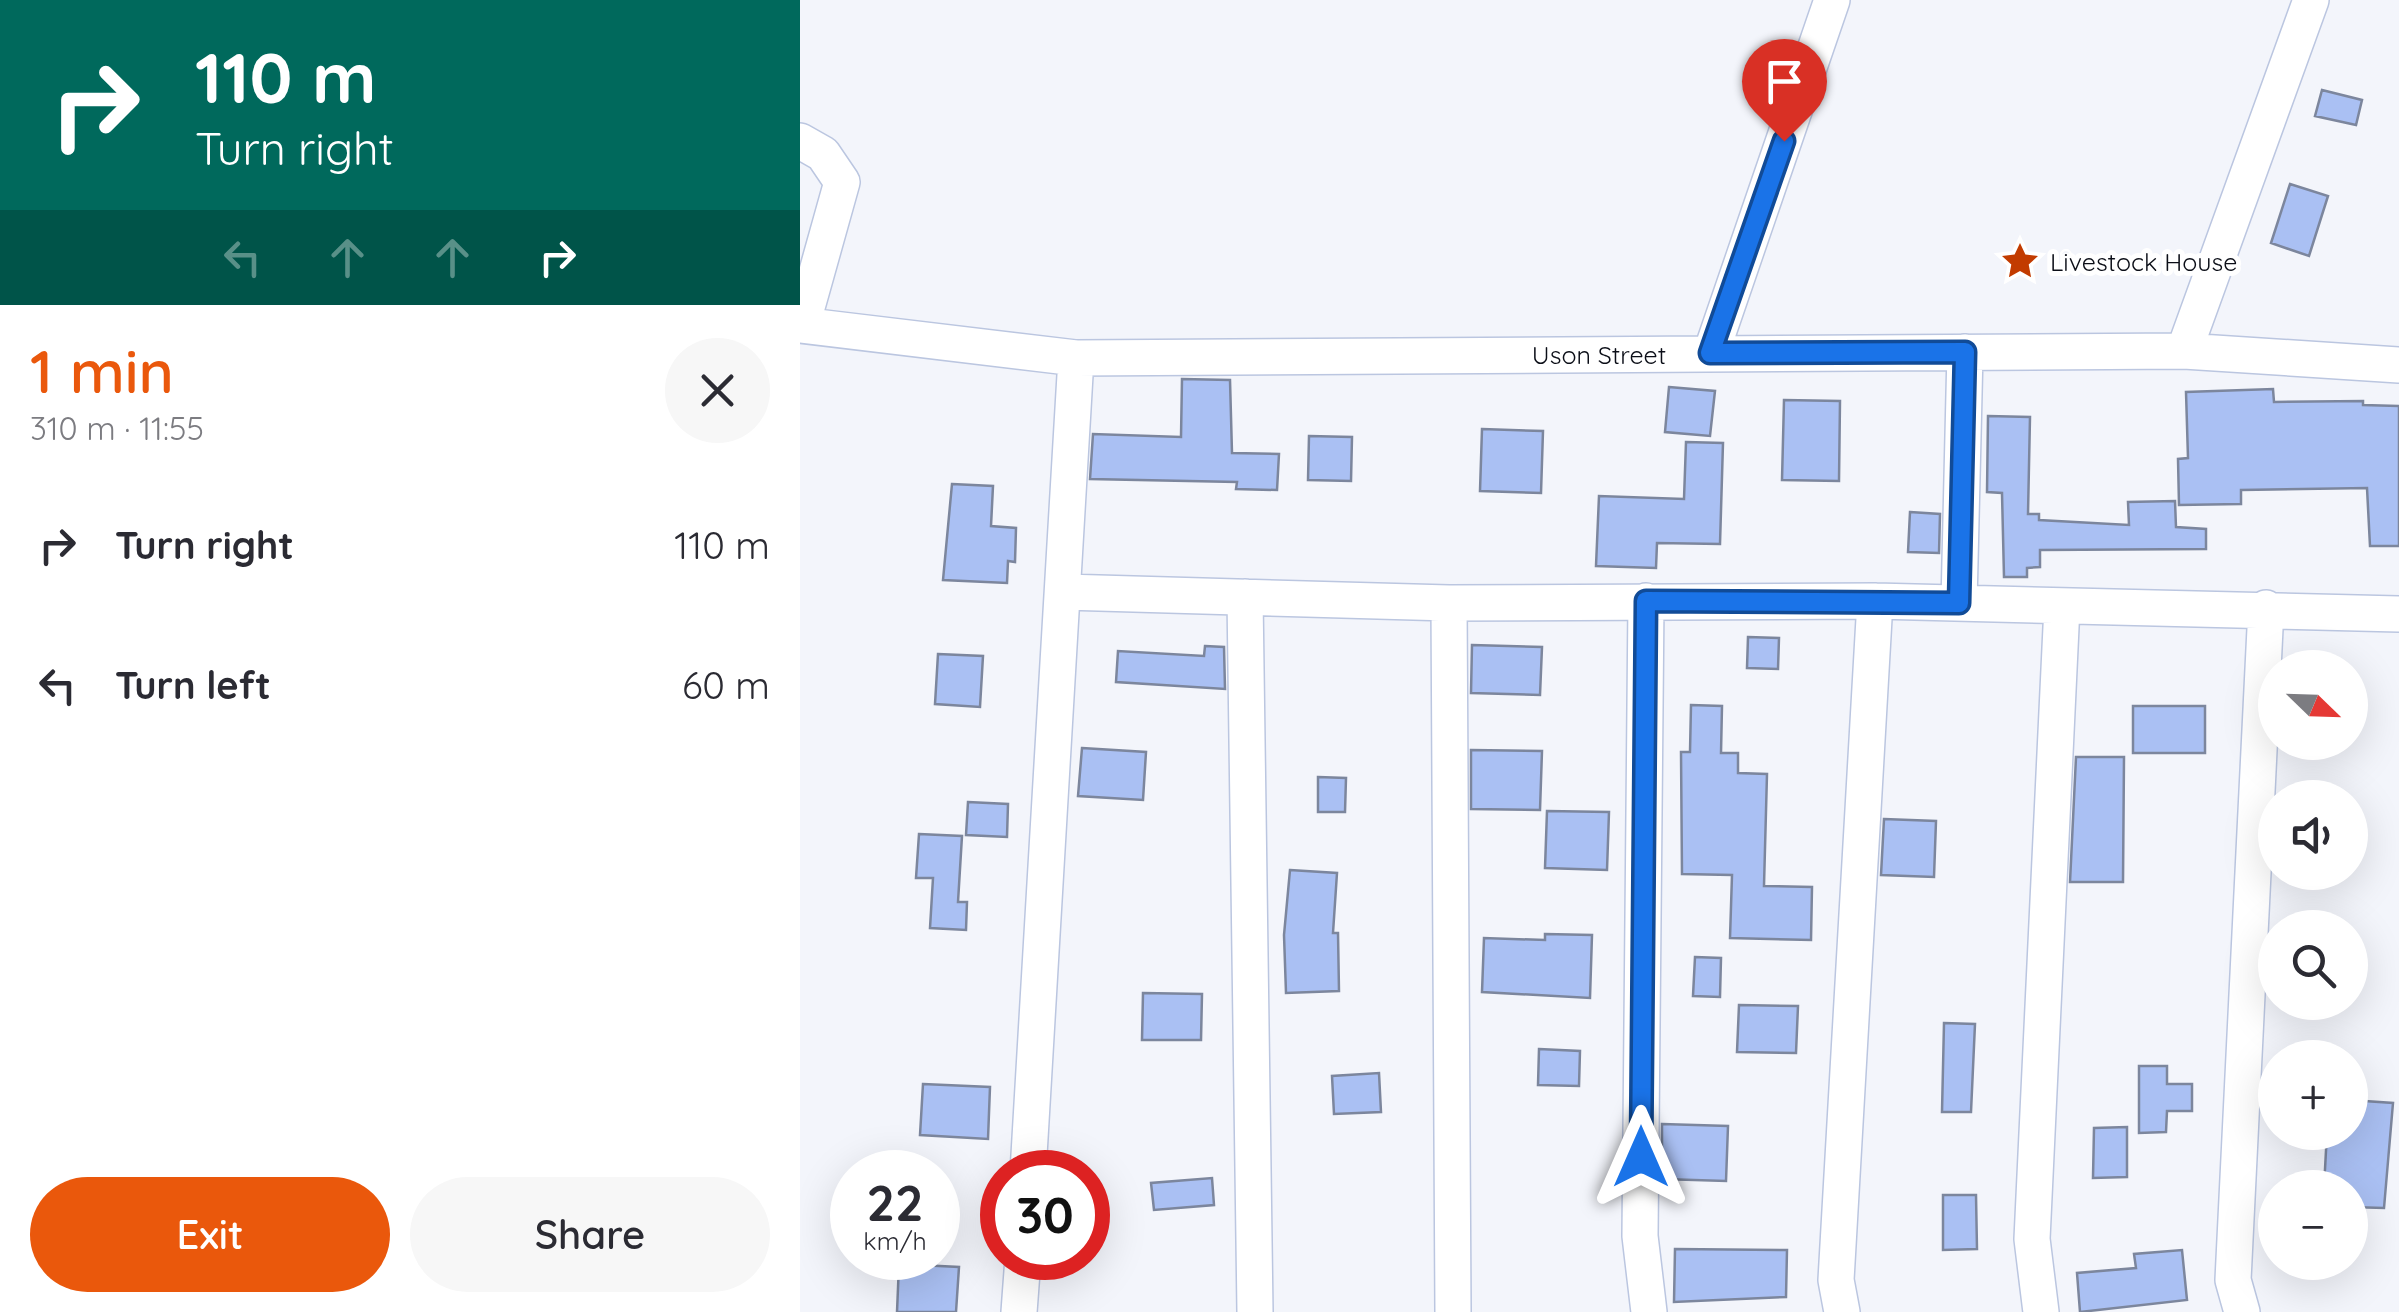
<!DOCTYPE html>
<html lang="en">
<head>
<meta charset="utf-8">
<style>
  body { margin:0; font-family:Quicksand,sans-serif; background:#f7f7f7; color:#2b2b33; height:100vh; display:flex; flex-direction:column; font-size:38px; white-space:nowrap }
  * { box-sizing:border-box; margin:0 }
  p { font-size:32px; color:#7c7c81 }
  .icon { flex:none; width:55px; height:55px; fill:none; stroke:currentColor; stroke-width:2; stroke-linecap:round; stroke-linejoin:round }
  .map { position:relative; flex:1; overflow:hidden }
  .details { display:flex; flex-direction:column; background:#fff; width:800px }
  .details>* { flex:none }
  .guide { background:#00695c; color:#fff; overflow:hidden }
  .needle { width:65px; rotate:113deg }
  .controls { position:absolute; left:1458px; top:650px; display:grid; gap:20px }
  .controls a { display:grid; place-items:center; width:110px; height:110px; border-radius:50%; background:#fff; box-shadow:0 10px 40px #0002; font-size:50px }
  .speed { position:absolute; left:30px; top:1150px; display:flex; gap:20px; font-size:50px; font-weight:700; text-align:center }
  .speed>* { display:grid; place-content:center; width:130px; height:130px; border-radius:50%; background:#fff; box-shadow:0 10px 40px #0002; line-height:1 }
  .speed small { font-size:25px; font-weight:400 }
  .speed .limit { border:15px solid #d22; background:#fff; color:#111 }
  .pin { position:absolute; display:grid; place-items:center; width:85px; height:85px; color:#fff; margin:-102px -42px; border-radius:50% 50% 50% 0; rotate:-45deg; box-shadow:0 0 10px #0007 }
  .pin .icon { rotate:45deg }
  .me { position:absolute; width:110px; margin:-55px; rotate:0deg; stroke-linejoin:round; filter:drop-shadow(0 0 8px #0008) }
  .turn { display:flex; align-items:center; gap:35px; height:210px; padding:0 30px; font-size:45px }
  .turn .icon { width:130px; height:130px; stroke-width:2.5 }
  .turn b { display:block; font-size:70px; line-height:85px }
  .lanes { display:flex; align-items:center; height:95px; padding:0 30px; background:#0003; justify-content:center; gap:50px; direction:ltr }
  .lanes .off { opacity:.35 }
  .round { display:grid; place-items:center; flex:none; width:105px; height:105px; border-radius:52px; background:#f7f7f7 }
  .head { display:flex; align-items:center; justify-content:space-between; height:170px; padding:0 30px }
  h1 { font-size:60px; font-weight:600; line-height:75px; color:#ea580c }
  .primary-button { display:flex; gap:20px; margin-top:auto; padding:20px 30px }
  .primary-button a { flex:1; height:115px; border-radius:60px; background:#ea580c; color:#fff; font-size:40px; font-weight:600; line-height:115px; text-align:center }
  .primary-button a+a { background:#f7f7f7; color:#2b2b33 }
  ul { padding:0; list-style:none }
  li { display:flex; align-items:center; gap:30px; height:140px; padding:0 30px }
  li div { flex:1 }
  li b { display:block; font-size:38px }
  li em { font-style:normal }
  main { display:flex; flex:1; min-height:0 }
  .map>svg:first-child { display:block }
  .building { fill:#aac0f3; stroke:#7c869d; stroke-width:2.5 }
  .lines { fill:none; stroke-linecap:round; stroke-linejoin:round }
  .minor-casing { stroke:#bbc6e0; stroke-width:38 }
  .minor { stroke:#fff; stroke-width:35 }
  .route-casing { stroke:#114b97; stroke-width:25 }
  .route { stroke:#1a73e8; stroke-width:18 }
  .labels { text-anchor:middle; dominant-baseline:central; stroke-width:10; stroke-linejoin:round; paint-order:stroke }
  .poi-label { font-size:25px; fill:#0b0e17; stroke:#fff; text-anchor:start }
  .street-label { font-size:25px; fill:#0b0e17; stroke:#fff }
</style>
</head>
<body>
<main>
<section class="details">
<div class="guide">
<div class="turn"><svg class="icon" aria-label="right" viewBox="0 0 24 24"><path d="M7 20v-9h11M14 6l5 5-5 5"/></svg><div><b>110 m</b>Turn right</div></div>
<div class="lanes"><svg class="icon off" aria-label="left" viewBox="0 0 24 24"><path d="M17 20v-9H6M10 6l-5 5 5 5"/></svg><svg class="icon off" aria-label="ahead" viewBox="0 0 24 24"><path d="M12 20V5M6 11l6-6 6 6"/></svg><svg class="icon off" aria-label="ahead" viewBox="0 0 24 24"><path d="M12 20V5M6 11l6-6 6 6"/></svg><svg class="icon" aria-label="right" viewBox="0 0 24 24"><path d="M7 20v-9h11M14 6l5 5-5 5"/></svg></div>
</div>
<div class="head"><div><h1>1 min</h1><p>310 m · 11:55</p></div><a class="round"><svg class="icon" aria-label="close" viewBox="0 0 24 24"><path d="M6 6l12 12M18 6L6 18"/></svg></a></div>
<ul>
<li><svg class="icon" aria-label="right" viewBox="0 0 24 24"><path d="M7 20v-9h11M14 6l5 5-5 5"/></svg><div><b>Turn right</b></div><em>110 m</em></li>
<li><svg class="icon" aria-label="left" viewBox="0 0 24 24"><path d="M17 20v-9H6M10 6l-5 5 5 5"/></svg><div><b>Turn left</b></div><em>60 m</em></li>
</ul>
<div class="primary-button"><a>Exit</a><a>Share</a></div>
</section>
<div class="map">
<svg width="1599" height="1312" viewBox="0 0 1599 1312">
  <rect width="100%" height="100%" fill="#f3f5fb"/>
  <path class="building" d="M 1522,90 L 1562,100 L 1556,125 L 1515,116 Z
    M 1490,184 L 1528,196 L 1509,256 L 1471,243 Z
    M 382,379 L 430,380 L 432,453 L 479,454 L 477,490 L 436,489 L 437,482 L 290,479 L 293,434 L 381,437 Z
    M 869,387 L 915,391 L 910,436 L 865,432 Z
    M 1473,389 L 1474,402 L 1563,401 L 1563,405 L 1599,406 L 1599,546 L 1570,546 L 1567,488 L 1441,490 L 1441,504 L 1379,505 L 1378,459 L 1388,458 L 1386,392 Z
    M 984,400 L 1040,401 L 1039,481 L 982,480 Z
    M 1188,416 L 1230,417 L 1228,514 L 1239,514 L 1239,520 L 1329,525 L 1328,502 L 1375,501 L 1376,527 L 1406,529 L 1406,549 L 1240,550 L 1240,567 L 1227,568 L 1227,577 L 1204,577 L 1202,493 L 1187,492 Z
    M 682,429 L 743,431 L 741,493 L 680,491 Z
    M 509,436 L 552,437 L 551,481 L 508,480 Z
    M 886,442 L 923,443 L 920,544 L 857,543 L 856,568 L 796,566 L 799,496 L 884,499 Z
    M 152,484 L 193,486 L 191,526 L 216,528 L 215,562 L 208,561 L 207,583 L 143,580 Z
    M 1110,512 L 1140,514 L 1139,553 L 1108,552 Z
    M 948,637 L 979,638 L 978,669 L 947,668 Z
    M 672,645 L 742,647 L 740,695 L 671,693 Z
    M 405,646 L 424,647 L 425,689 L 316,682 L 318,651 L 404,656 Z
    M 138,654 L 183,656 L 180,707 L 135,704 Z
    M 891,705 L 922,706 L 921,753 L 938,753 L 938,773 L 967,774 L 964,886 L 1012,887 L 1011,940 L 930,938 L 932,875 L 882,874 L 881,752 L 890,752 Z
    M 1333,706 L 1405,706 L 1405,753 L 1333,753 Z
    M 282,748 L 346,752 L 343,800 L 278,796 Z
    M 671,750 L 742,751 L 740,810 L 671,809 Z
    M 1276,757 L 1324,757 L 1323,882 L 1270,882 Z
    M 518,777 L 546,778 L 545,812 L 518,812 Z
    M 168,802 L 208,804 L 207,837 L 166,835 Z
    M 747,811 L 809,812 L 807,870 L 745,868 Z
    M 1084,819 L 1136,821 L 1134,877 L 1081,875 Z
    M 119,834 L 162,836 L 158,902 L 167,902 L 166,930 L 130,928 L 133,878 L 116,878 Z
    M 490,870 L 537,873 L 533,933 L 538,933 L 539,991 L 486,993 L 484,935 Z
    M 745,934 L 792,935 L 790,998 L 682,992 L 684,938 L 745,940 Z
    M 895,957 L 921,958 L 920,997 L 893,996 Z
    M 343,993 L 402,994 L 401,1040 L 342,1040 Z
    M 939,1005 L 998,1006 L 996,1053 L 937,1052 Z
    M 1144,1023 L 1175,1024 L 1171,1112 L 1142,1112 Z
    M 739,1049 L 780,1051 L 779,1086 L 738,1085 Z
    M 1339,1066 L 1367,1066 L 1367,1084 L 1392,1084 L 1392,1111 L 1367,1111 L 1366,1132 L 1339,1133 Z
    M 579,1073 L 581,1112 L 534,1114 L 532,1076 Z
    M 123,1084 L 190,1087 L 188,1139 L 120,1135 Z
    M 1550,1100 L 1593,1103 L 1584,1208 L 1550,1207 L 1550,1188 L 1524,1188 L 1527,1132 L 1550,1132 Z
    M 862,1124 L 928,1126 L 926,1181 L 862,1179 Z
    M 1327,1127 L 1327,1177 L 1293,1178 L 1294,1128 Z
    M 412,1178 L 414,1205 L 354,1210 L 351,1183 Z
    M 1143,1195 L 1176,1195 L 1177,1249 L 1143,1250 Z
    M 875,1249 L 987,1250 L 986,1297 L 874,1302 Z
    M 1382,1250 L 1387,1300 L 1280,1312 L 1277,1273 L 1336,1268 L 1334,1254 Z
    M 99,1264 L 159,1267 L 156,1312 L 97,1312 Z"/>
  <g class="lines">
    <g class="minor-casing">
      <path id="minor" d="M 0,141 L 23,154 L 42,182 L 2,325
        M 0,325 L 276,358 L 1384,351 L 1599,365
        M 1384,351 L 1511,0
        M 911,353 L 1032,0
        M 264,592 L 649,603 L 1075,601 L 1599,614
        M 445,597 L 455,1312
        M 846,601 L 840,1236 L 849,1312
        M 649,603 L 653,1312
        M 1159,603 L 1165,352
        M 228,1172 L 276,358
        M 219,1312 L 223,1258
        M 1042,1312 L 1036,1280 L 1075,601
        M 1241,1312 L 1232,1239 L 1262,606
        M 1442,1312 L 1433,1280 L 1466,608"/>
    </g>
    <use href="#minor" class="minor"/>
  </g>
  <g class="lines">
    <g class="route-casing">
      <path id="route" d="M 841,1157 L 846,601 L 1159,603 L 1165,352 L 910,353 L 984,141"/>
    </g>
    <use href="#route" class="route"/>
  </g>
  <defs>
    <g id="sight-bare" transform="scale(3)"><path d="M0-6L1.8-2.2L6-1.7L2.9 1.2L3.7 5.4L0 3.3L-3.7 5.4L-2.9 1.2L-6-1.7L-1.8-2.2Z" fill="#c23b00" stroke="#fff" stroke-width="2.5" paint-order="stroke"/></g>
  </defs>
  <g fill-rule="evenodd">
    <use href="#sight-bare" x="1220" y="261"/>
  </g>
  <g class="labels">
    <g class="poi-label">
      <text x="1250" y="261">Livestock House</text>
    </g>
    <g class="street-label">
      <text x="799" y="354">Uson Street</text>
    </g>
  </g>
</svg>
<div class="controls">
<a><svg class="needle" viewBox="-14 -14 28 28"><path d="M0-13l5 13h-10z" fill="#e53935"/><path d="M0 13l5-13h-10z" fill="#7c7c81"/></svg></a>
<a><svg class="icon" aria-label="sound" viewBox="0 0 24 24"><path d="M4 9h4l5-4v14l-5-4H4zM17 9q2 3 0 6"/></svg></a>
<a><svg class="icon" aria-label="search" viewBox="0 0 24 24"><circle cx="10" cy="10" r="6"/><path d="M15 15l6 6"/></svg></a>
<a>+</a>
<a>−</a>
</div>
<div class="speed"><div>22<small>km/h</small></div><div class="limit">30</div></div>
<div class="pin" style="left:984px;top:141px;background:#d93025"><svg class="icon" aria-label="arrive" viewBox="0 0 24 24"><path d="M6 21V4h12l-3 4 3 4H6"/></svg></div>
<svg class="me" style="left:841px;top:1157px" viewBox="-20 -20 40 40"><path d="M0-17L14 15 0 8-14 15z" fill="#1a73e8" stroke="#fff" stroke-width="4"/></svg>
</div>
</main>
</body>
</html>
